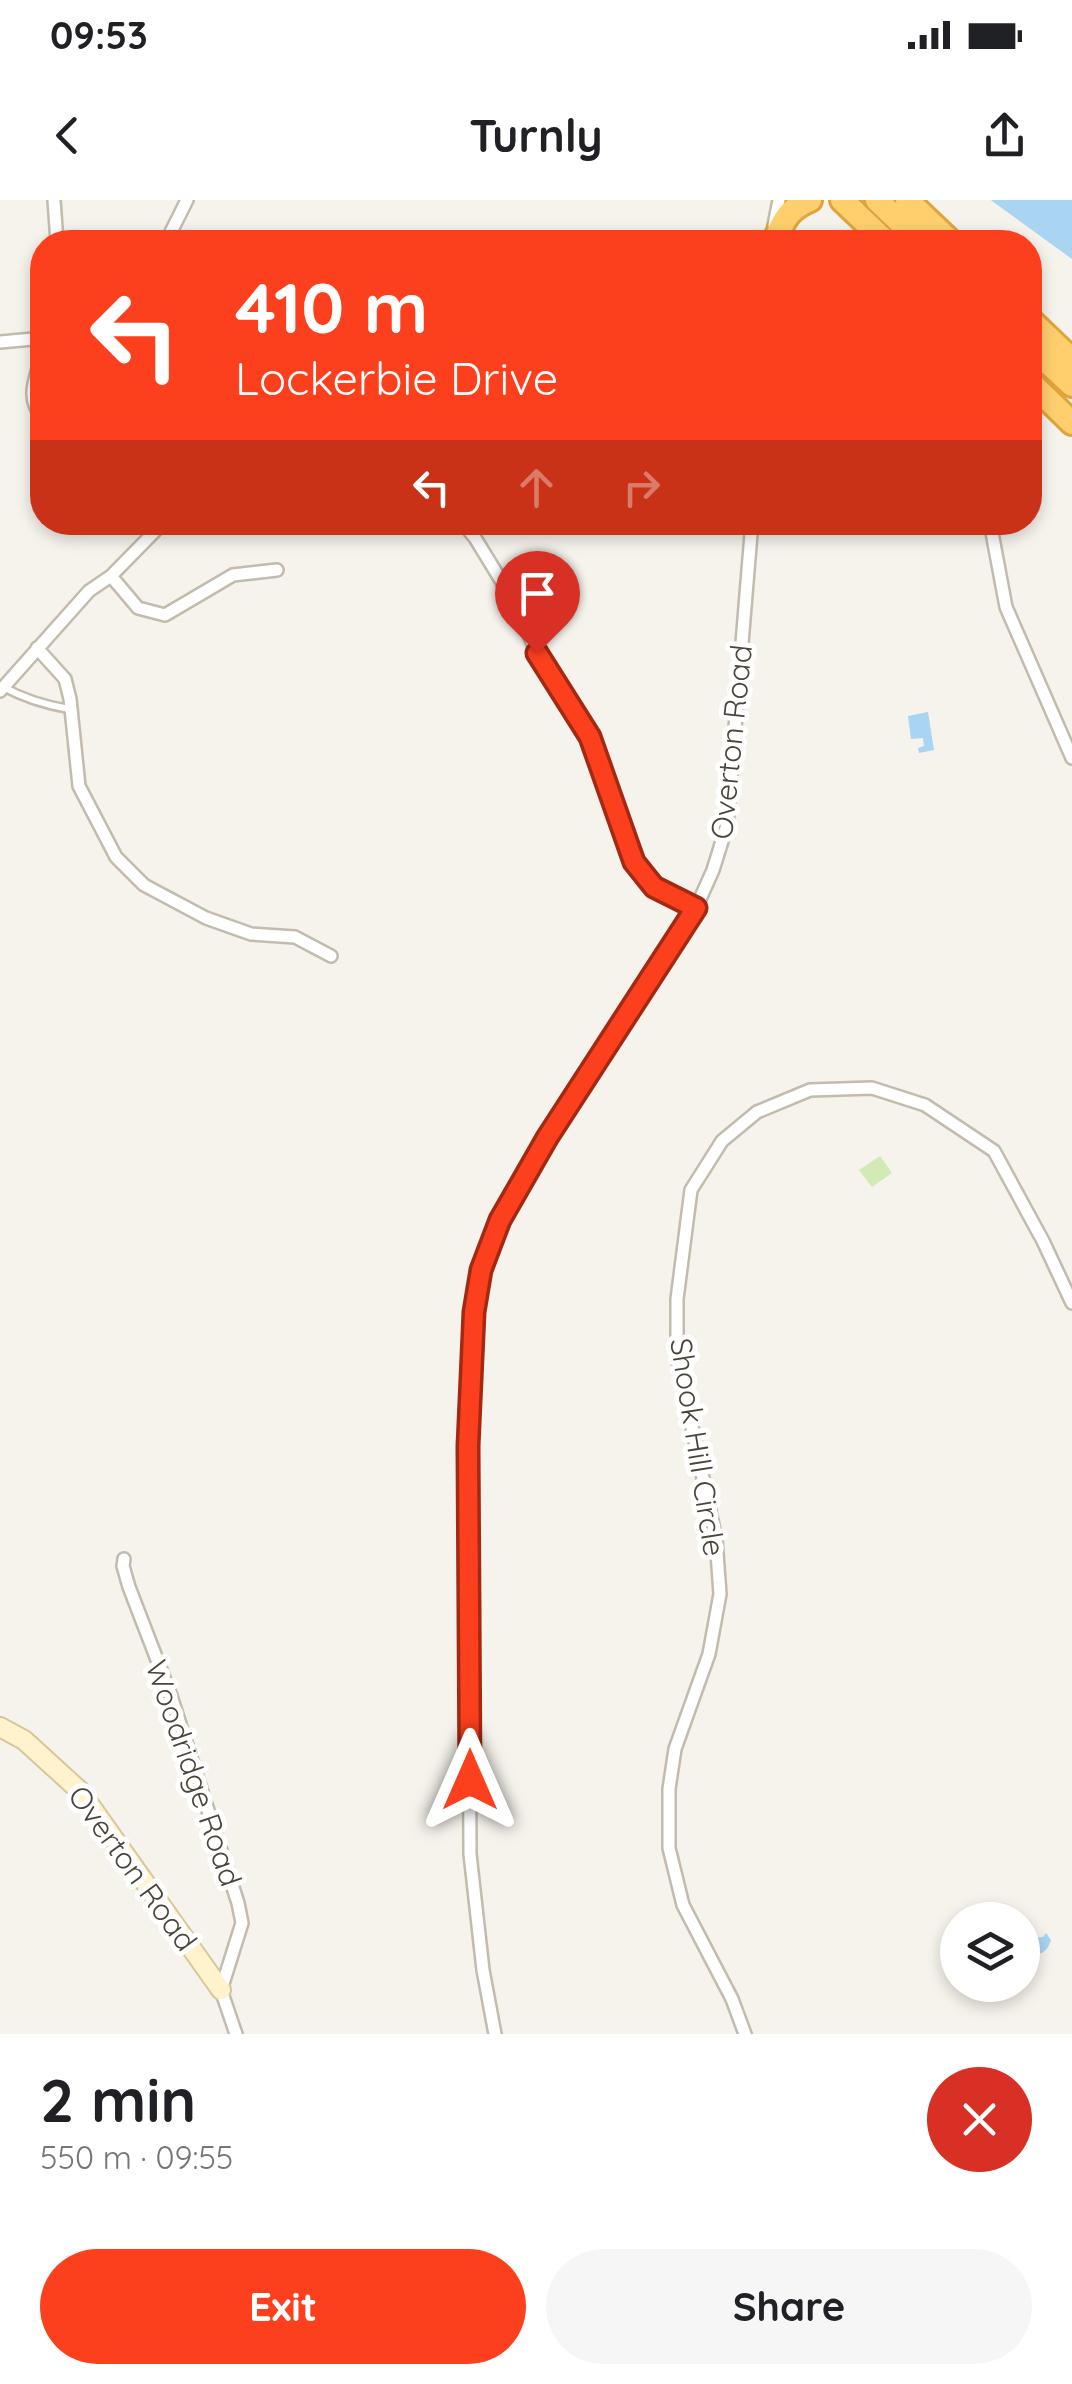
<!DOCTYPE html>
<html lang="en">
<head>
<meta charset="utf-8">
<style>
  body { margin:0; font-family:Quicksand,sans-serif; background:#f6f6f6; color:#202124; height:100vh; display:flex; flex-direction:column; font-size:38px; white-space:nowrap }
  * { box-sizing:border-box; margin:0 }
  p { font-size:32px; color:#757577 }
  .icon { flex:none; width:55px; height:55px; fill:none; stroke:currentColor; stroke-width:2; stroke-linecap:round; stroke-linejoin:round }
  .map { position:relative; height:1834px; overflow:hidden }
  .sheet { display:flex; flex-direction:column; background:#fff; flex:1 }
  .sheet>* { flex:none }
  .top-card { position:absolute; left:30px; top:30px; width:1012px; height:305px; border-radius:40px; box-shadow:0 5px 15px #0003; background:#fc3f1d; color:#fff; overflow:hidden }
  .tools { position:absolute; left:940px; top:1702px; display:grid; gap:20px }
  .tools a { display:grid; place-items:center; width:100px; height:100px; border-radius:50%; background:#fff; box-shadow:0 5px 15px #0003; font-size:50px }
  .pin { position:absolute; display:grid; place-items:center; width:85px; height:85px; color:#fff; margin:-102px -42px; border-radius:50% 50% 50% 0; rotate:-45deg; box-shadow:0 0 10px #0007 }
  .pin .icon { rotate:45deg }
  .me { position:absolute; width:110px; margin:-55px; rotate:0deg; stroke-linejoin:round; filter:drop-shadow(0 0 8px #0008) }
  .turn { display:flex; align-items:center; gap:35px; height:210px; padding:0 40px; font-size:45px }
  .turn .icon { width:130px; height:130px; stroke-width:2.5 }
  .turn b { display:block; font-size:70px; line-height:85px }
  .lanes { display:flex; align-items:center; height:95px; padding:0 40px; background:#0003; justify-content:center; gap:50px; direction:ltr }
  .lanes .off { opacity:.35 }
  .round { display:grid; place-items:center; flex:none; width:105px; height:105px; border-radius:52px; background:#f6f6f6 }
  .headline { display:flex; align-items:center; justify-content:space-between; height:170px; padding:0 40px }
  h1 { font-size:60px; font-weight:700; line-height:75px }
  .primary-button { display:flex; gap:20px; margin-top:auto; padding:20px 40px }
  .primary-button a { flex:1; height:115px; border-radius:60px; background:#fc3f1d; color:#fff; font-size:40px; font-weight:700; line-height:115px; text-align:center }
  .primary-button a+a { background:#f6f6f6; color:#202124 }
  .status { display:flex; justify-content:space-between; align-items:center; height:70px; padding:0 50px; background:#fff; direction:ltr }
  .status svg { height:28px; fill:currentColor }
  header { display:flex; justify-content:space-between; align-items:center; height:130px; padding:0 40px; background:#fff; font-size:45px; font-weight:700 }
  .map>svg:first-child { display:block }
  .green { fill:#d2eab5 }
  .water { fill:#a9d4f2 }
  .lines { fill:none; stroke-linecap:round; stroke-linejoin:round }
  .lane-casing { stroke:#c2bbae; stroke-width:11 }
  .street-casing { stroke:#c2bbae; stroke-width:16 }
  .secondary-casing { stroke:#d6c79b; stroke-width:22 }
  .highway-casing { stroke:#e0a43c; stroke-width:28 }
  .lane { stroke:#fff; stroke-width:6 }
  .street { stroke:#fff; stroke-width:11 }
  .secondary { stroke:#fff3cd; stroke-width:18 }
  .highway { stroke:#ffcf6e; stroke-width:22 }
  .route-casing { stroke:#a42913; stroke-width:25 }
  .route { stroke:#fc3f1d; stroke-width:18 }
  .labels { text-anchor:middle; dominant-baseline:central; stroke-width:10; stroke-linejoin:round; paint-order:stroke }
  .street-label { font-size:30px; fill:#4b4439; stroke:#fff }
</style>
</head>
<body>
<div class="status"><b>09:53</b><svg viewBox="0 0 49 12"><path d="M0 12V9h3v3zM5 12V6h3v6zM10 12V3h3v9zM15 12V0h3v12zM26 1h20v11H26zM47 4h2v5h-2z"/></svg></div>
<header><svg class="icon" aria-label="back" viewBox="0 0 24 24"><path d="M15 5l-7 7 7 7"/></svg>Turnly<svg class="icon" aria-label="share" viewBox="0 0 24 24"><path d="M12 15V3M7 8l5-5 5 5M5 13v7h14v-7"/></svg></header>
<div class="map">
<svg width="1072" height="1834" viewBox="0 0 1072 1834">
  <rect width="100%" height="100%" fill="#f6f3ec"/>
  <path class="green" d="M 880,956 L 892,973 L 872,987 L 859,970 Z"/>
  <path class="water" d="M 991,0 L 1072,0 L 1072,59 L 992,1 Z
    M 928,512 L 934,550 L 919,553 L 918,548 L 924,546 L 923,538 L 911,539 L 908,516 Z
    M 1046,1733 L 1051,1740 C 1047,1753 1039,1757 1025,1753 L 1023,1748 L 1028,1739 L 1043,1737 Z"/>
  <g class="lines">
    <g class="lane-casing">
      <path id="lane" d="M 1,486 C 23,498 44,505 69,509"/>
    </g>
    <g class="street-casing">
      <path id="street" d="M 54,0 L 57,42
        M 774,25 L 779,0
        M 166,42 L 187,0
        M 0,142 L 33,139 L 42,143
        M 42,154 C 36,180 25,195 42,218
        M 462,322 L 475,338 L 513,400 L 537,453 L 590,537 L 634,662 L 654,687 L 696,708
        M 990,322 L 1006,407 L 1072,558
        M 111,376 L 138,408 L 165,415 L 233,375 L 277,370
        M 37,448 L 65,479 L 70,499 L 79,586 L 116,657 L 144,685 L 206,718 L 251,734 L 295,737 L 331,756
        M 0,491 L 89,391 L 111,376 L 164,322
        M 124,1359 L 123,1366 L 129,1387 L 171,1496 L 238,1703 L 242,1723 L 221,1790 L 236,1834
        M 495,1834 L 483,1770 L 470,1654 L 468,1246 L 474,1112 L 481,1071 L 500,1020 L 547,938 L 696,708 L 713,670 L 727,625 L 752,322
        M 745,1834 L 732,1799 L 683,1705 L 669,1648 L 669,1589 L 675,1549 L 709,1454 L 720,1394 L 716,1339 L 677,1157 L 677,1099 L 691,990 L 722,941 L 757,912 L 810,890 L 872,888 L 925,905 L 994,951 L 1043,1041 L 1072,1103"/>
    </g>
    <g class="secondary-casing">
      <path id="secondary" d="M 0,1527 L 24,1540 L 80,1591 L 221,1790"/>
    </g>
    <g class="highway-casing">
      <path id="highway" d="M 842,0 L 886,42
        M 877,0 L 921,42
        M 907,0 L 951,42
        M 774,42 C 784,20 787,10 810,0
        M 1030,120 L 1072,160
        M 1030,146 L 1072,185
        M 1030,182 L 1072,223"/>
    </g>
    <use href="#lane" class="lane"/>
    <use href="#street" class="street"/>
    <use href="#secondary" class="secondary"/>
    <use href="#highway" class="highway"/>
  </g>
  <g class="lines">
    <g class="route-casing">
      <path id="route" d="M 470,1580 L 468,1246 L 474,1112 L 481,1070 L 500,1020 L 547,938 L 696,708 L 654,687 L 634,662 L 590,537 L 537,453"/>
    </g>
    <use href="#route" class="route"/>
  </g>
  <g class="labels">
    <g class="street-label">
      <text transform="translate(731 542) rotate(-84)">Overton Road</text>
      <text transform="translate(698 1247) rotate(81)">Shook Hill Circle</text>
      <text transform="translate(194 1573) rotate(71)">Woodridge Road</text>
      <text transform="translate(133 1668) rotate(54)">Overton Road</text>
    </g>
  </g>
</svg>
<div class="tools">
<a><svg class="icon" aria-label="layers" viewBox="0 0 24 24"><path d="M12 4l9 5-9 5-9-5zM3 14l9 5 9-5"/></svg></a>
</div>
<div class="pin" style="left:537px;top:453px;background:#d93025"><svg class="icon" aria-label="arrive" viewBox="0 0 24 24"><path d="M6 21V4h12l-3 4 3 4H6"/></svg></div>
<svg class="me" style="left:470px;top:1580px" viewBox="-20 -20 40 40"><path d="M0-17L14 15 0 8-14 15z" fill="#fc3f1d" stroke="#fff" stroke-width="4"/></svg>
<div class="top-card">
<div class="turn"><svg class="icon" aria-label="left" viewBox="0 0 24 24"><path d="M17 20v-9H6M10 6l-5 5 5 5"/></svg><div><b>410 m</b>Lockerbie Drive</div></div>
<div class="lanes"><svg class="icon" aria-label="left" viewBox="0 0 24 24"><path d="M17 20v-9H6M10 6l-5 5 5 5"/></svg><svg class="icon off" aria-label="ahead" viewBox="0 0 24 24"><path d="M12 20V5M6 11l6-6 6 6"/></svg><svg class="icon off" aria-label="right" viewBox="0 0 24 24"><path d="M7 20v-9h11M14 6l5 5-5 5"/></svg></div>
</div>
</div>
<section class="sheet">
<div class="headline"><div><h1>2 min</h1><p>550 m · 09:55</p></div><a class="round" style="background:#d93025;color:#fff"><svg class="icon" aria-label="close" viewBox="0 0 24 24"><path d="M6 6l12 12M18 6L6 18"/></svg></a></div>
<div class="primary-button"><a>Exit</a><a>Share</a></div>
</section>
</body>
</html>
